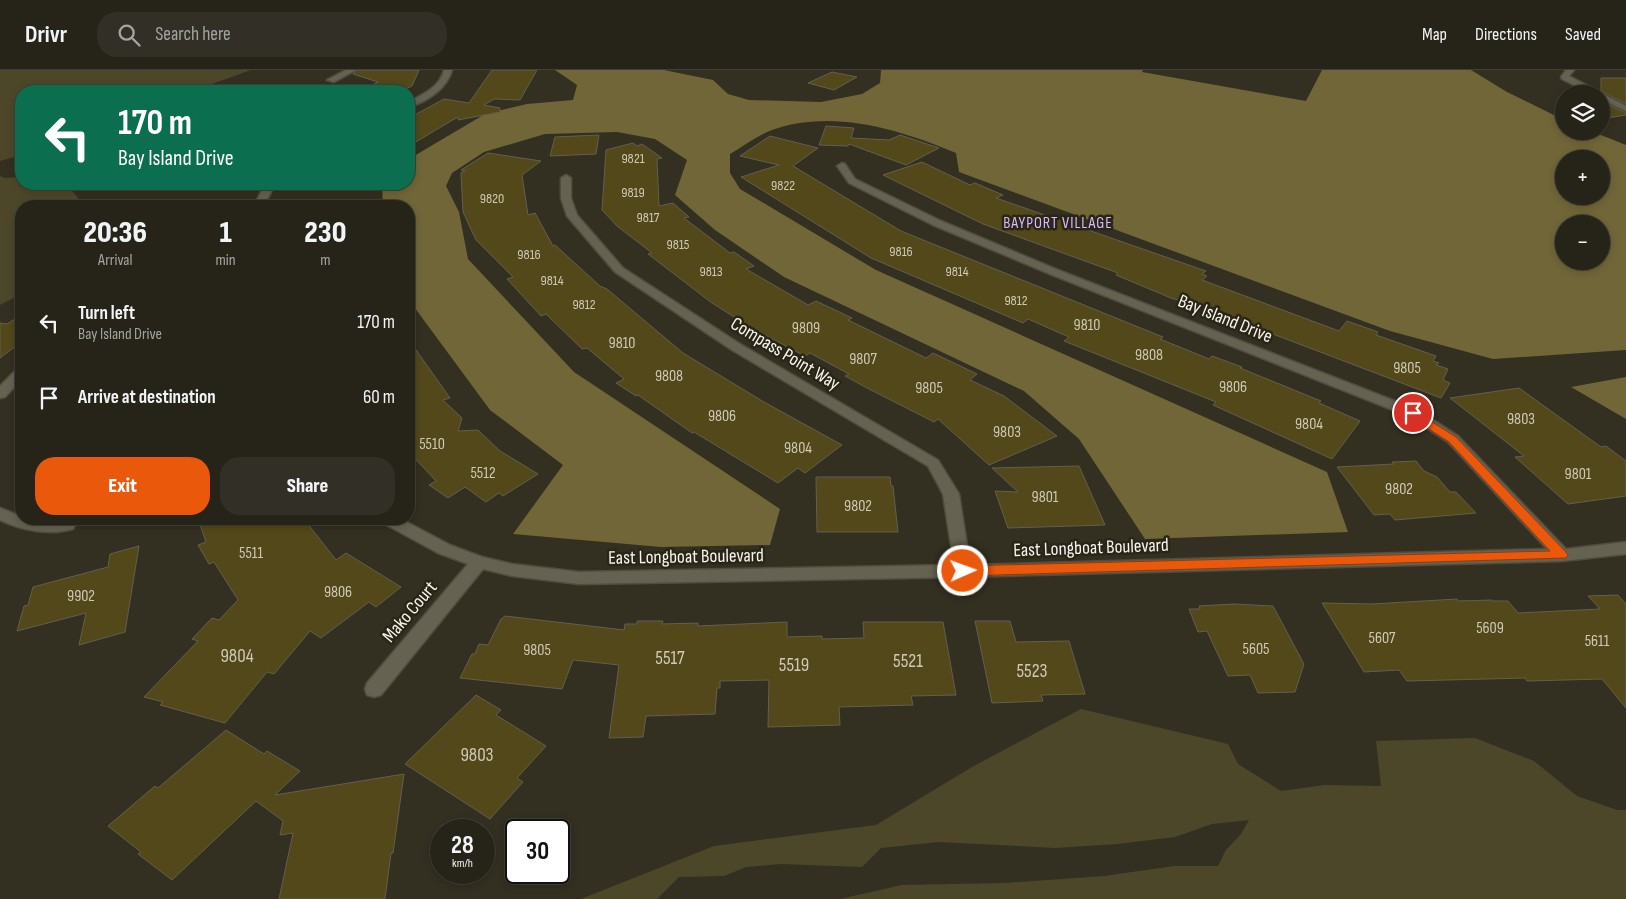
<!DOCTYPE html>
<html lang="en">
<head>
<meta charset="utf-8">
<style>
  body { margin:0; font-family:"Sofia Sans Condensed",sans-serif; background:#323026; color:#f1f3f6; height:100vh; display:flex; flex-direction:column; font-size:19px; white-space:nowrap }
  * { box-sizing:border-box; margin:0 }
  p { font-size:16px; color:#a4a4a2 }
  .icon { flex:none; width:28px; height:28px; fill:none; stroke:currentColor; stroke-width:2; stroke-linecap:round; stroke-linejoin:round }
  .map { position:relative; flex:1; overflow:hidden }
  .drawer { position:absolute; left:15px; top:130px; width:400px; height:325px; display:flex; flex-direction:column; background:#262419; border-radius:20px; box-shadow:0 2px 8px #0003,0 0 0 1px #424138 }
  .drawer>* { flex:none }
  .guide { position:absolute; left:15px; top:15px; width:400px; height:105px; border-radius:20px; box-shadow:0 2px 8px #0003,0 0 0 1px #424138; background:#0b6e4f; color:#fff; overflow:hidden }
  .buttons { position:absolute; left:1555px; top:15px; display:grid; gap:10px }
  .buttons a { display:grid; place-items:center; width:55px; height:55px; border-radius:50%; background:#262419; box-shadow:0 2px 8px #0003,0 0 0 1px #424138; font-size:25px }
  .speed { position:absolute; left:430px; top:749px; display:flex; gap:10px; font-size:25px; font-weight:700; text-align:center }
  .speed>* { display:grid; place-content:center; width:65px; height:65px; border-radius:50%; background:#262419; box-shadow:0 2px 8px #0003,0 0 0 1px #424138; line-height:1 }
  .speed small { font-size:12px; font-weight:400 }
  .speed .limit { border:2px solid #111; border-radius:8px; background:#fff; color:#111 }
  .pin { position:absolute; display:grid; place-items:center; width:42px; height:42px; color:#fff; margin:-21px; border:2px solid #fff; border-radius:50%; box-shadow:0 1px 5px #0007 }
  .me { position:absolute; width:55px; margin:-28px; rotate:88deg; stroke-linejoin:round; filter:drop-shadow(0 0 4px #0008) }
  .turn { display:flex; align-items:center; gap:18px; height:105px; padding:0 20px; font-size:22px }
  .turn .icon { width:65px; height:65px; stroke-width:2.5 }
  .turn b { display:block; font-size:35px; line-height:42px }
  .eta { display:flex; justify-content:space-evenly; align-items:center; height:85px; text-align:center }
  .eta b { font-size:30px; font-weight:800; line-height:35px }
  .cta { display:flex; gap:10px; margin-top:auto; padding:10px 20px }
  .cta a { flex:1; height:58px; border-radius:20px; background:#ea580c; color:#fff; font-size:20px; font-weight:800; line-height:58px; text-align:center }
  .cta a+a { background:#323026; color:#f1f3f6 }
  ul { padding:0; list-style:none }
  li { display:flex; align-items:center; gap:15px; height:75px; padding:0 20px }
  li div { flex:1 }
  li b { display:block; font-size:19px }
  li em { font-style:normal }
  header { display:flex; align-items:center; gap:30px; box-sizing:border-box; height:70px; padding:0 25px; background:#262419; border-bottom:1px solid #424138 }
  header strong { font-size:24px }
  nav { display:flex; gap:28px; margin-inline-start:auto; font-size:18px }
  .search { width:350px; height:45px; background:#323026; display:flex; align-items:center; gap:12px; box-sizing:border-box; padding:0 18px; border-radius:20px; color:#a4a4a2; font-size:19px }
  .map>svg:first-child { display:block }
  .green { fill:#4d472a }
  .water { fill:#706638; fill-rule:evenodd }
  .building { fill:#524819; stroke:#635f4f }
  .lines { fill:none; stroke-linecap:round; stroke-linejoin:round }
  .minor-casing { stroke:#504d40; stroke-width:3 }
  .minor { fill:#656251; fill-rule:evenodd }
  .route { fill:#ea580c; stroke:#983908 }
  .labels { text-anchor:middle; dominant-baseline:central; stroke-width:5; stroke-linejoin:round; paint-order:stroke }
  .far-number-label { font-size:14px; fill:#cecab7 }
  .far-neighbourhood-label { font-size:16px; letter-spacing:1px; fill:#dab8fc; stroke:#292618 }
  .number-label { font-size:16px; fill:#cecab7 }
  .street-label { font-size:19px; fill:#f7f5ec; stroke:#292618 }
  .near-number-label { font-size:19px; fill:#cecab7 }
</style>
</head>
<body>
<header>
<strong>Drivr</strong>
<div class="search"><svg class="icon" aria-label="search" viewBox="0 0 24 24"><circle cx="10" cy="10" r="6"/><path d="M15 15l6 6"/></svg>Search here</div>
<nav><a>Map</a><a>Directions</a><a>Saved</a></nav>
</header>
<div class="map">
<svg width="1626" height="829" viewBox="0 0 1626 829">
  <rect width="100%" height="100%" fill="#333021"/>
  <path class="green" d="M 0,0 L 251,0 L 192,21 L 21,21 L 21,85 L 0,91 Z
    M 0,106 L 5,108 L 21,107 L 21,114 L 67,114 L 84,136 L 21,136 L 21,224 L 0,235 Z
    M 1081,639 L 1228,674 L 1238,694 L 1281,721 L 1325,715 L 1381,716 L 1376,671 L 1475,668 L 1534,691 L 1577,726 L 1617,740 L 1626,740 L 1626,829 L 840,829 L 902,815 L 1005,813 L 1104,806 L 1174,796 L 1218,796 L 1226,780 L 1241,764 L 1249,750 L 1212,754 L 1175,767 L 1118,774 L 1055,778 L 939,772 L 881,778 L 862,797 L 780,794 L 746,797 L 724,806 L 679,807 L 657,829 L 581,829 L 714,776 L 876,755 L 972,697 Z"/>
  <path class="water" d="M 555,0 L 664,0 L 713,10 L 728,24 L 749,30 L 821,32 L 862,24 L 880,13 L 881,0 L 1143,0 L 1142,2 L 1306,31 L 1322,0 L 1471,0 L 1507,22 L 1564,50 L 1564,61 L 1591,61 L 1626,75 L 1626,280 L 1493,289 L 1390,261 L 959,102 L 956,83 C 899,59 828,37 767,62 C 754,68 742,77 730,84 L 730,103 L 740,119 L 876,200 L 1327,402 L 1348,462 L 1145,469 L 1079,369 L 1024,321 L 784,207 L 715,160 L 675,125 L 687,90 L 655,69 L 617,62 L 545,64 L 484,82 L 452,103 L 446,116 L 459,142 L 468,189 L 574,302 L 780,439 L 770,475 L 661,477 L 513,464 L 563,395 L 490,340 L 409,230 L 409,136 L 383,136 L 382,114 L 409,114 L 409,89 L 485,44 L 527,34 L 573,30 L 577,15 ZM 1564,89 L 1601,89 L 1601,126 L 1564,126 ZM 1564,154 L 1601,154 L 1601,191 L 1564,191 Z
    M 1626,307 L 1626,349 L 1571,317 Z"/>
  <path class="building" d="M 358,0 L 419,0 L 412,16 L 401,21 L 359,21 L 378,12 L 353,4 Z
    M 492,0 L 537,0 L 520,30 L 494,29 L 484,35 L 500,38 L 500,42 L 458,50 L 459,48 L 456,48 L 409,76 L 409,48 L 444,29 L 469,33 Z
    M 832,2 L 857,7 L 834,20 L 808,13 Z
    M 1601,8 L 1626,8 L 1626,34 L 1601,21 Z
    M 1601,31 L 1626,43 L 1626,45 L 1601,49 Z
    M 826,56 L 854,58 L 851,68 L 889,70 L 900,65 L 939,78 L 906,95 L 849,74 L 848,76 L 819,75 Z
    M 599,65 L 596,84 L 550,86 L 555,67 Z
    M 770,66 L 818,78 L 793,96 L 901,161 L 1163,267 L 1160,269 L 1209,289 L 1212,286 L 1242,297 L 1240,298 L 1321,331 L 1319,333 L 1360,351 L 1332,389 L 1213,335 L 1216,332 L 1064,271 L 1069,267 L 1028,249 L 1023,253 L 871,188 L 741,107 L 779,95 L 740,86 Z
    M 633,73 L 637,76 L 642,74 L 662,88 L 657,89 L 659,136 L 673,133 L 689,147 L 684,148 L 730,183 L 734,182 L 754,196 L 746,199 L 808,235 L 816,231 L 852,248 L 848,250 L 926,288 L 933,283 L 977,304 L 970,310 L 1004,326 L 1057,366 L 989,395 L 938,349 L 934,352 L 867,318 L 845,306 L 849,304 L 810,283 L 805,286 L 750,257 L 712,233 L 648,184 L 652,183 L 617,156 L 602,140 L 606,80 Z
    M 488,83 L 541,91 L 522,105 L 528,145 L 535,143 L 553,176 L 555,175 L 600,216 L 607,219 L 683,283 L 764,332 L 842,375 L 805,403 L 798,398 L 778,413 L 694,362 L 692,363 L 638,325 L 636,326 L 616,313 L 624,309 L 587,278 L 582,279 L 546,244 L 541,246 L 507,209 L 513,207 L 476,170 L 463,142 L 461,103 L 465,101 L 461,100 Z
    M 922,92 L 970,115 L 975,113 L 1003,125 L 996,128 L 1206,201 L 1202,204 L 1207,206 L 1202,210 L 1339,261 L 1347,251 L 1378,262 L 1376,265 L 1436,286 L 1433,291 L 1439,293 L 1436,295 L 1448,299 L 1443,310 L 1450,313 L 1441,328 L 1202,237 L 1171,228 L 1116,205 L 1118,203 L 983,154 L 883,105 Z
    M 21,245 L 21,272 L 0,288 L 0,253 L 7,254 Z
    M 409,270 L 450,328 L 443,330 L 462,348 L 458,361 L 478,360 L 500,381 L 538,404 L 503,426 L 499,423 L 486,432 L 465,417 L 448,428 L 429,415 L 436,411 L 409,382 Z
    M 1519,318 L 1601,377 L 1606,376 L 1626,391 L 1626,426 L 1568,434 L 1515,387 L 1524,386 L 1450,328 Z
    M 1416,391 L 1424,401 L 1437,407 L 1450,422 L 1456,422 L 1476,443 L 1395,450 L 1390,444 L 1374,445 L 1337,397 L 1394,394 L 1392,392 Z
    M 1079,396 L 1105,455 L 1008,458 L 995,421 L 1018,422 L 992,398 Z
    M 816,407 L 890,407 L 891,416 L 893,416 L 898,462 L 817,462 Z
    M 198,449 L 304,449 L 336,490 L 346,483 L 401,517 L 376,537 L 369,532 L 321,568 L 310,561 L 274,604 L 267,602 L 225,653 L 160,635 L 163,632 L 144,627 L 198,571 L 192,569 L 212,548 L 219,550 L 238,530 L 214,492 L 209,494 L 198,475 L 206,472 Z
    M 139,476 L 125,562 L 79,575 L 86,543 L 17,561 L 24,536 L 28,535 L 33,517 L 108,497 L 110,484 Z
    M 1618,525 L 1626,534 L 1626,638 L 1602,609 L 1527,611 L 1525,608 L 1407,611 L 1399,600 L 1364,602 L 1322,533 L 1372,534 L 1457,529 L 1458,531 L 1492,530 L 1493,531 L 1508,531 L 1518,543 L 1600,539 L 1588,526 Z
    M 1234,534 L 1273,536 L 1304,594 L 1295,622 L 1258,623 L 1250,605 L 1228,606 L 1207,561 L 1198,562 L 1189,539 L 1200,539 L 1199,536 Z
    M 505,546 L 624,560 L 625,554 L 637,554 L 637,551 L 663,551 L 662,554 L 698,553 L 698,556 L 787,552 L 787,567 L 822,566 L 822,569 L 864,568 L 863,552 L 943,552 L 956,625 L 911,626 L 913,635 L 839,637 L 840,655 L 768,657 L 769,610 L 720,611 L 720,618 L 717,618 L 715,644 L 646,646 L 643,667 L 609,668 L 619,595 L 573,590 L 562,619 L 460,608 L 472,584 L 475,584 L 479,574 L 488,575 L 501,549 Z
    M 975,551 L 1010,551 L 1016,572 L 1069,571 L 1085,624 L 1041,625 L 1043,631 L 992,633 Z
    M 476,625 L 501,640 L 496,645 L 546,676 L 517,708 L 523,712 L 490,749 L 405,694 Z
    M 226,660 L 264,684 L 267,681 L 300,701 L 275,725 L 404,704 L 393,783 L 391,783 L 385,829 L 279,829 L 293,763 L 280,765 L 283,751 L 256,731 L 172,810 L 138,784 L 141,782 L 108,756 L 155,716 L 158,718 Z"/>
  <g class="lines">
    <g class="minor-casing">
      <path id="minor" d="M 346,0 L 356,0 L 334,12 L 327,10 Z
        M 444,0 L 452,0 C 447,19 426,32 409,37 L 409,32 C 423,24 440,17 444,0 Z
        M 1566,0 L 1574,0 L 1569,6 L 1626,36 L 1626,41 L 1601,29 L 1601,24 L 1591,24 L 1562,9 L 1561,7 Z
        M 842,93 L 845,94 L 855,109 L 941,151 L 1058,200 L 1418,340 L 1458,366 L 1566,479 L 1626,472 L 1626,484 L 1562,491 L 963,507 L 579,514 L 512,506 L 483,499 L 381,625 L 374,627 L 367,625 L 365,619 L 367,613 L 468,494 L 438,483 L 383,453 L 381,449 L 401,449 L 450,475 L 482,487 L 512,494 L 579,502 L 954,495 L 943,424 L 928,396 L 732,280 L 615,202 L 567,146 L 561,128 L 561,108 L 566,105 L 571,108 L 571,128 L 577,145 L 623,198 L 740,274 L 938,390 L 959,424 L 970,495 L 1547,479 L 1448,372 L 1408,346 L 1050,204 L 933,155 L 849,113 L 837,96 Z
        M 265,114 L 275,114 L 264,136 L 254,136 Z
        M 21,299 L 21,310 L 5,327 L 0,328 L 0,316 L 16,300 Z
        M 0,438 L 21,446 L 21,449 L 67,449 L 73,451 L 75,455 L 73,459 C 49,466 21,460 0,450 Z"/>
    </g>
    <use href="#minor" class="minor"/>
  </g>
  <path class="route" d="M 1413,340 L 1456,367 L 1566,482 L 1568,485 L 1566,488 L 963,506 L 958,504 L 957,501 L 958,498 L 963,496 L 1550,481 L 1449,372 L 1409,346 L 1407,343 Z"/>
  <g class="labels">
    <g class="far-number-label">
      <text x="633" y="88">9821</text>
      <text x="783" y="115">9822</text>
      <text x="633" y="122">9819</text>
      <text x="492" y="128">9820</text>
      <text x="648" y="147">9817</text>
      <text x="678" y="174">9815</text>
      <text x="901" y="181">9816</text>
      <text x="529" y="184">9816</text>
      <text x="711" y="201">9813</text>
      <text x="957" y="201">9814</text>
      <text x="552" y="210">9814</text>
      <text x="1016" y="230">9812</text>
      <text x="584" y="234">9812</text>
    </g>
    <g class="far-neighbourhood-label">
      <text x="1058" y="153">BAYPORT VILLAGE</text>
    </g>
    <g class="number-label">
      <text x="1087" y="255">9810</text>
      <text x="806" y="258">9809</text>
      <text x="622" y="273">9810</text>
      <text x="1149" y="285">9808</text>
      <text x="863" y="289">9807</text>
      <text x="1407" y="298">9805</text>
      <text x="669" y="306">9808</text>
      <text x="1233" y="317">9806</text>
      <text x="929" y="318">9805</text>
      <text x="722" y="346">9806</text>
      <text x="1521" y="349">9803</text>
      <text x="1309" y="354">9804</text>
      <text x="1007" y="362">9803</text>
      <text x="432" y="374">5510</text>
      <text x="798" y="378">9804</text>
      <text x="483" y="403">5512</text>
      <text x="1578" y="404">9801</text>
      <text x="1399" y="419">9802</text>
      <text x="1045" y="427">9801</text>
      <text x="858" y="436">9802</text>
      <text x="251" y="483">5511</text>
      <text x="338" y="522">9806</text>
      <text x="81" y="526">9902</text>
      <text x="1490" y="558">5609</text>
      <text x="1382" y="568">5607</text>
      <text x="1597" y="571">5611</text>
      <text x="1256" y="579">5605</text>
      <text x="537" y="580">9805</text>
    </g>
    <g class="street-label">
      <text transform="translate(1225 249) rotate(22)">Bay Island Drive</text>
      <text transform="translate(785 284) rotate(31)">Compass Point Way</text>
      <text transform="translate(1091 478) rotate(-2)">East Longboat Boulevard</text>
      <text transform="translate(686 487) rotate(-1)">East Longboat Boulevard</text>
      <text transform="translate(410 542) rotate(-50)">Mako Court</text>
    </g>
    <g class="near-number-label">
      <text x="237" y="586">9804</text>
      <text x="670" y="588">5517</text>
      <text x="908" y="591">5521</text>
      <text x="794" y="595">5519</text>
      <text x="1032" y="601">5523</text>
      <text x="477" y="685">9803</text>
    </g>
  </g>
</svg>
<div class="buttons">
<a><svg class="icon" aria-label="layers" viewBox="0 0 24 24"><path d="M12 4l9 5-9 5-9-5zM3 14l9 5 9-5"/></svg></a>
<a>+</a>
<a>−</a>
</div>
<div class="speed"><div>28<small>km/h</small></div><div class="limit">30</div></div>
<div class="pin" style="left:1413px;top:343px;background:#d93025"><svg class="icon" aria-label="arrive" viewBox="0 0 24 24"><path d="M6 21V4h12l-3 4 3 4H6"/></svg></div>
<svg class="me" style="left:963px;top:501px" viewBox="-20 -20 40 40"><circle r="17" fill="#ea580c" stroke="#fff" stroke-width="3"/><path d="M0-11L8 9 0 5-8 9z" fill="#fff"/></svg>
<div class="guide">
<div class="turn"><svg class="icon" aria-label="left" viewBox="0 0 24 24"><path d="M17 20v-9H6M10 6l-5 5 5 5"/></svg><div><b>170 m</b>Bay Island Drive</div></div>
</div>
<section class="drawer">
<div class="eta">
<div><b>20:36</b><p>Arrival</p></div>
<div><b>1</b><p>min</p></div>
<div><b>230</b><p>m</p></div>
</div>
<ul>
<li><svg class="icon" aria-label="left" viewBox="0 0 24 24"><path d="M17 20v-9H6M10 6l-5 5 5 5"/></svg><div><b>Turn left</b><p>Bay Island Drive</p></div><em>170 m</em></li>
<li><svg class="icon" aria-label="arrive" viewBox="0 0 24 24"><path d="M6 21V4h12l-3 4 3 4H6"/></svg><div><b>Arrive at destination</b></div><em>60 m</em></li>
</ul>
<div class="cta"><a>Exit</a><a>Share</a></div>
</section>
</div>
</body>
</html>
